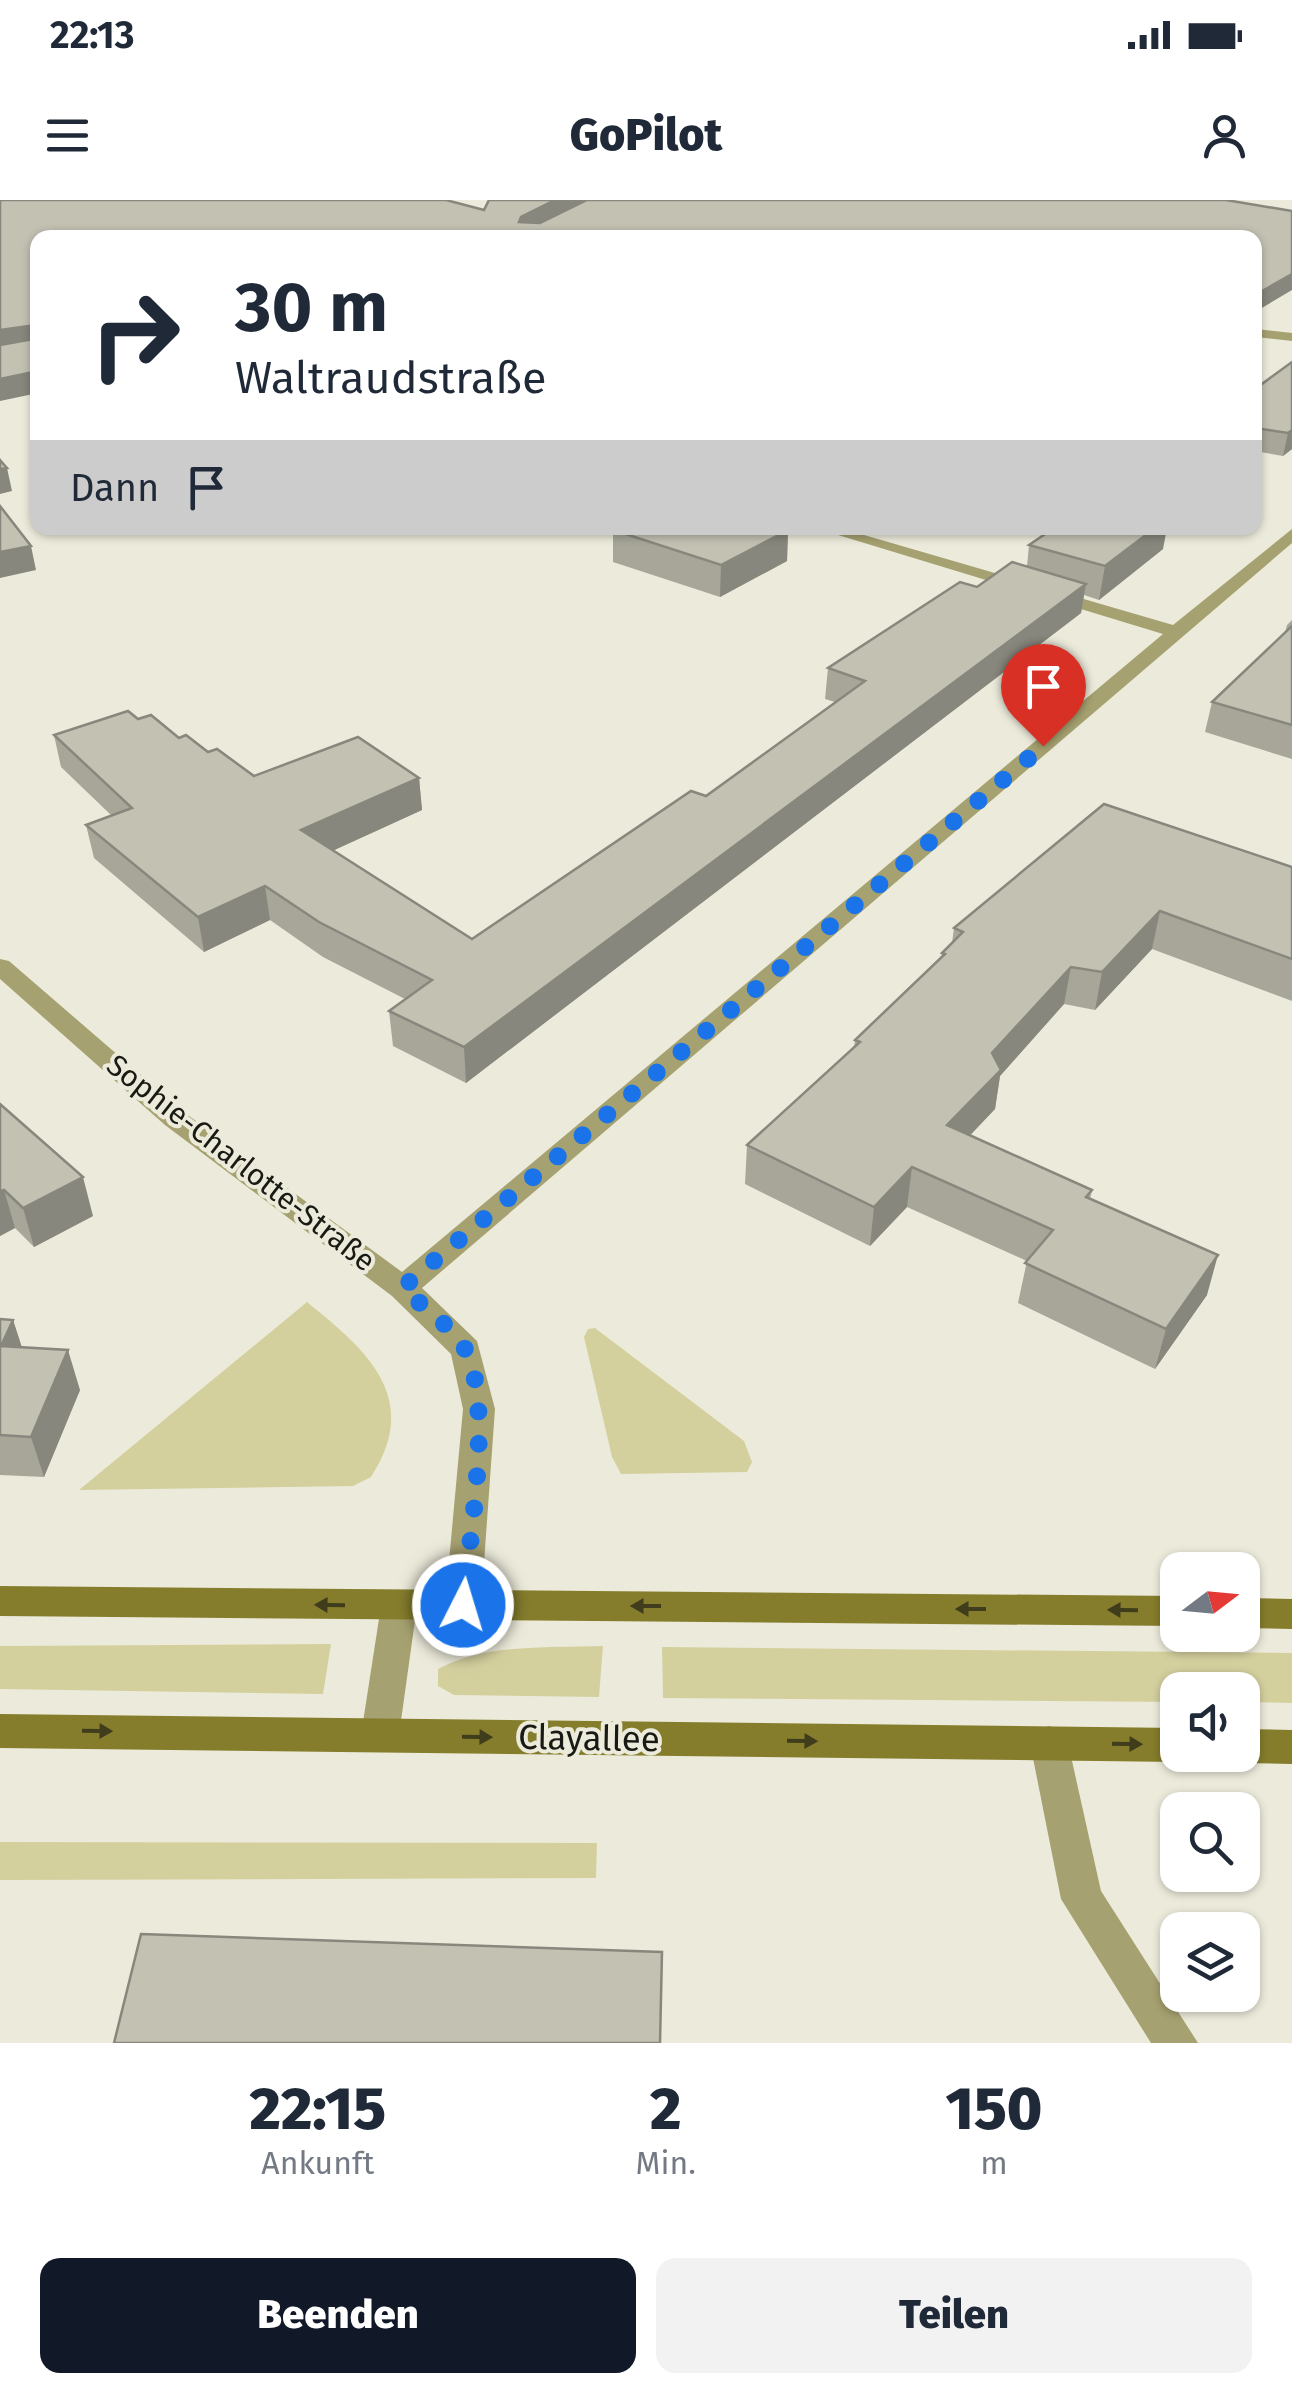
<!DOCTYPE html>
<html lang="de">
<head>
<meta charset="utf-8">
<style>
  body { margin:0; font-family:"Fira Sans",sans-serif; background:#f2f2f3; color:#1f2937; height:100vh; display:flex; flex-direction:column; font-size:38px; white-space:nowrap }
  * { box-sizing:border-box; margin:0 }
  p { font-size:32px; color:#747a83 }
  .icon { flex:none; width:55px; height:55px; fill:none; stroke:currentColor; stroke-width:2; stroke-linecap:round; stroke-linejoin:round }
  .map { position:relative; height:1843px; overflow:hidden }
  .sheet { display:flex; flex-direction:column; background:#fff; flex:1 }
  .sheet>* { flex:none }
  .guide { position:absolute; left:30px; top:30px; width:1232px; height:305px; border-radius:20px; box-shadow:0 2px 8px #0004; background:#fff; color:#1f2937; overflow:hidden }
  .needle { width:65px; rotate:74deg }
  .controls { position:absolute; left:1160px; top:1352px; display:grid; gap:20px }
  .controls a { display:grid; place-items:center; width:100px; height:100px; border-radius:20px; background:#fff; box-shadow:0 2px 8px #0004; font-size:50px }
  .pin { position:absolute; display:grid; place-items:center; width:85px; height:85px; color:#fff; margin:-102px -42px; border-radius:50% 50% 50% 0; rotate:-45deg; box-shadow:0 0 10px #0007 }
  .pin .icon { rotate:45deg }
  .me { position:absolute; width:110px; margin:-55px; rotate:5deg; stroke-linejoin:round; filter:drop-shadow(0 0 8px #0008) }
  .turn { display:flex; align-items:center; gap:35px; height:210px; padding:0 40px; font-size:45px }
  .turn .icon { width:130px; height:130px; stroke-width:2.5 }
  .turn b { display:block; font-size:70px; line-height:85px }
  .then { display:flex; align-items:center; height:95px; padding:0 40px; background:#0003; gap:20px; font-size:38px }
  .eta { display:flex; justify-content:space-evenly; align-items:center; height:170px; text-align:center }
  .eta b { font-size:60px; font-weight:800; line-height:70px }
  .action { display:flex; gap:20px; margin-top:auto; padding:20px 40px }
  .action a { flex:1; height:115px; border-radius:20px; background:#111827; color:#fff; font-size:40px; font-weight:800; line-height:115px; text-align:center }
  .action a+a { background:#f2f2f3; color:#1f2937 }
  .status { display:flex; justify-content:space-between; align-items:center; height:70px; padding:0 50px; background:#fff; direction:ltr }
  .status svg { height:28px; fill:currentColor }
  header { display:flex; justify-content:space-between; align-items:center; height:130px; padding:0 40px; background:#fff; font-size:45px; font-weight:800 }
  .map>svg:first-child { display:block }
  .green { fill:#d4d09e }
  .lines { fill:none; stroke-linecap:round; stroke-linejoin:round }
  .service { fill:#a6a170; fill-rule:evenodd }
  .minor { fill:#a6a170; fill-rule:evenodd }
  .secondary { fill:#857d2c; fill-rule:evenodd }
  .wall { fill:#a7a699 }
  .shaded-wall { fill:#88877d }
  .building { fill:#c2c1b2; stroke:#88877d; stroke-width:2.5 }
  .oneway { fill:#3f3d1c }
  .route { stroke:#1a73e8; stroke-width:18; stroke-dasharray:0 32.4 }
  .labels { text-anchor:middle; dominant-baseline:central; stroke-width:8; stroke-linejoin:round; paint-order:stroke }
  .street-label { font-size:30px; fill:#1a1a14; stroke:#ecebdb }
  .near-street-label { font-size:35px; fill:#1a1a14; stroke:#ecebdb }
</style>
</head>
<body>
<div class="status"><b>22:13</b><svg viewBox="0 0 49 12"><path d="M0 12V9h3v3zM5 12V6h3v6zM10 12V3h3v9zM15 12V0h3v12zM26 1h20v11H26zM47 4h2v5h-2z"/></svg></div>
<header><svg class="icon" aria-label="menu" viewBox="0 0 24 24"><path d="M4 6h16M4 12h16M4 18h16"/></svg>GoPilot<svg class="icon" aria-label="person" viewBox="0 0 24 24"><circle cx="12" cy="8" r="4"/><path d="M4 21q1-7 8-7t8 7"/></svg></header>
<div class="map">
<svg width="1292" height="1843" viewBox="0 0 1292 1843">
  <rect width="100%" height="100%" fill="#ecebdb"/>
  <path class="green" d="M 307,1102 C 365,1149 423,1197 371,1277 L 353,1286 L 79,1290 Z
    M 595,1128 L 744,1241 L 752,1262 L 747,1272 L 621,1274 L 612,1257 L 584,1137 L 588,1129 Z
    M 331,1444 L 323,1494 L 0,1489 L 0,1446 Z
    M 603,1446 L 599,1497 L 454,1495 L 438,1486 L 438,1469 C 486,1443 550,1448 603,1446 Z
    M 662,1447 L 1292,1453 L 1292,1503 L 1243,1502 L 1242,1490 L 1178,1490 L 1177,1502 L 663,1498 Z
    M 0,1642 L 597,1643 L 596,1678 L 0,1680 Z"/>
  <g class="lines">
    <path class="service" d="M 399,1391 L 412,1395 L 417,1406 L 399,1535 L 394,1547 L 380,1552 L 366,1547 L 361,1535 L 381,1406 L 386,1395 Z"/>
    <path class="minor" d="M 1255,129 L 1292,133 L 1292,141 L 1255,137 Z
      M 815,328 L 840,328 L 1173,425 L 1292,329 L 1292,343 L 422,1088 L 477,1141 L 495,1209 L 481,1405 L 476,1416 L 463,1420 L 450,1416 L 445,1405 L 463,1209 L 451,1154 L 392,1096 L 165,925 L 0,779 L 0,759 L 9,761 L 185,913 L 402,1072 L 1163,434 Z
      M 1049,1526 L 1063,1531 L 1068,1543 L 1101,1691 L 1198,1843 L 1151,1843 L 1061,1699 L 1030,1543 L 1035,1531 Z"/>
    <path class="secondary" d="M 0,1386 L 1178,1396 L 1178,1426 L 0,1416 Z
      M 1242,1398 L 1292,1399 L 1292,1429 L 1242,1428 Z
      M 0,1514 L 1178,1528 L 1178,1555 L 1193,1555 L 1178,1562 L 0,1548 Z
      M 1242,1529 L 1292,1530 L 1292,1564 L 1242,1563 L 1228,1558 L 1227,1555 L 1242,1555 Z"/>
  </g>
  <path class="wall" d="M 1292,162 L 1292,249 L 1283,256 L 1255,251 L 1255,189 Z
    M 613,330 L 788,330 L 787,361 L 720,397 L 613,362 Z
    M 1029,345 L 1163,349 L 1099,400 L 1084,395 L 1081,413 L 466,883 L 393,846 L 389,811 L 405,799 L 323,757 L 270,720 L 204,752 L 94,658 L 86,625 L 112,616 L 61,567 L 54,535 L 138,519 L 208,552 L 254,576 L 419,578 L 422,610 L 334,650 L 472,739 L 706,596 L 835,502 L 825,499 L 828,468 L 977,387 L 1027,366 Z
    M 1292,420 L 1292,559 L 1205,532 L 1212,502 L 1285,433 L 1287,425 Z
    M 1292,667 L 1292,801 L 1152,749 L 1095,810 L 1064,804 L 1000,876 L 995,909 L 970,935 L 1092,990 L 1090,999 L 1207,1095 L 1155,1169 L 1018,1103 L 1027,1061 L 907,1007 L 870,1046 L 745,984 L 747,945 L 854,848 L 855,840 L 941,758 L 942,753 L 952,743 L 954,728 Z
    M 0,904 L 93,1016 L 34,1047 L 15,1028 L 0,1036 Z
    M 0,1119 L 13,1120 L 22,1148 L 80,1190 L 44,1277 L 0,1275 Z"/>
  <path class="shaded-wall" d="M 555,0 L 591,0 L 521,35 L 519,22 L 521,17 Z
    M 1292,74 L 1292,90 L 1255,112 L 1255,95 Z
    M 36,125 L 38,146 L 0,151 L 0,130 Z
    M 38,171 L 38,193 L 0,201 L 0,179 Z
    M 1292,230 L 1292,249 L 1283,256 L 1288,233 Z
    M 7,268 L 12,291 L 0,294 L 0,269 Z
    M 1155,328 L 1167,328 L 1163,349 L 1099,400 L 1105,366 Z
    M 788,330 L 787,361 L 720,397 L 721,365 Z
    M 31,346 L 36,370 L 0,378 L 0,352 Z
    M 1086,384 L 1081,413 L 466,883 L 464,847 Z
    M 419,578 L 422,610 L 306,663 L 301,630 Z
    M 265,686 L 270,720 L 204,752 L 198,717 Z
    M 1160,711 L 1152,749 L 1095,810 L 1102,772 Z
    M 1071,767 L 1064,804 L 1000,876 L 995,909 L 942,965 L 947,925 L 992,853 Z
    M 912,967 L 907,1007 L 870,1046 L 874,1007 Z
    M 83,977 L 93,1016 L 34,1047 L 23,1008 Z
    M 4,990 L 15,1028 L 0,1036 L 0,991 Z
    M 1218,1055 L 1207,1095 L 1155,1169 L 1166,1129 Z
    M 13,1120 L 26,1160 L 1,1146 Z
    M 68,1150 L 80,1190 L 44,1277 L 31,1237 Z"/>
  <path class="building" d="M 0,0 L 446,0 L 484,10 L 489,0 L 555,0 L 521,17 L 519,22 L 540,23 L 587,0 L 1226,0 L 1292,11 L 1292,74 L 1255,95 L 1255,38 L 38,38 L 38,171 L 0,179 L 0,145 L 34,139 L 36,125 L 0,130 Z
    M 1292,162 L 1292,230 L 1288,233 L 1255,228 L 1255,189 Z
    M 0,260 L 7,268 L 0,269 Z
    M 0,306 L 31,346 L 0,352 Z
    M 619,328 L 780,328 L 788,330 L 721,365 L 613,330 Z
    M 1054,328 L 1155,328 L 1105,366 L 1029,345 Z
    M 1012,362 L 1086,384 L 464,847 L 389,811 L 432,780 L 319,722 L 265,686 L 198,717 L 86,625 L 132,608 L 54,535 L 128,511 L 138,519 L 151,515 L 179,538 L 186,535 L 208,552 L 217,549 L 254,576 L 358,537 L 419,578 L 301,630 L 472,739 L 691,591 L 706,596 L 865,481 L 828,468 L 960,382 L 977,387 Z
    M 1292,426 L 1292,525 L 1212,502 Z
    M 1104,604 L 1292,667 L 1292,759 L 1160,711 L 1102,772 L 1071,767 L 992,853 L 1001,870 L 947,925 L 1092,990 L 1086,997 L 1218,1055 L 1166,1129 L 1025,1063 L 1053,1030 L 912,967 L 874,1007 L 747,945 L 860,842 L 855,840 L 945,754 L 942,753 L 963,732 L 954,728 Z
    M 0,904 L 83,977 L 23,1008 L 4,990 L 0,991 Z
    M 0,1119 L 13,1120 L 1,1146 L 68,1150 L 31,1237 L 0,1235 Z
    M 141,1734 L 662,1752 L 660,1843 L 114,1843 Z"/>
  <defs><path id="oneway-solid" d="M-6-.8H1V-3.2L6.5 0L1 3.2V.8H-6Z" transform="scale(2.5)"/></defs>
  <g class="oneway">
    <use href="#oneway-solid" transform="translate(330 1405) rotate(-179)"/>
    <use href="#oneway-solid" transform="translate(646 1406) rotate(-180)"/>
    <use href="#oneway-solid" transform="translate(971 1409) rotate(-180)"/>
    <use href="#oneway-solid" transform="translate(1123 1410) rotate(-179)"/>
    <use href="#oneway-solid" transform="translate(97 1531) rotate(1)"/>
    <use href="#oneway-solid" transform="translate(477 1537) rotate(1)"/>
    <use href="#oneway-solid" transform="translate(802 1541) rotate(1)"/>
    <use href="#oneway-solid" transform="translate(1127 1544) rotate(1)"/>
  </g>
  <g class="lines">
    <path class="route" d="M 463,1405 C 469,1341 493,1210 467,1153 C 456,1129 422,1106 402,1088 L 1043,546"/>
  </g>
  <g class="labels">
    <g class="street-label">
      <text transform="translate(241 963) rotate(38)">Sophie-Charlotte-Straße</text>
    </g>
    <g class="near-street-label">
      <text transform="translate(589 1538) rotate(1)">Clayallee</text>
    </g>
  </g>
</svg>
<div class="controls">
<a><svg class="needle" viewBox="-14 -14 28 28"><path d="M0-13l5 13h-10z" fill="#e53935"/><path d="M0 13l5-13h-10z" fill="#747a83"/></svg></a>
<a><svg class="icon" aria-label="sound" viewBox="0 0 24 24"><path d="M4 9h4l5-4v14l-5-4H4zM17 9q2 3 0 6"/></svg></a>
<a><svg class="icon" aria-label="search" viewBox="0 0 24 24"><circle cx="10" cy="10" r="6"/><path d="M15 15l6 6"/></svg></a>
<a><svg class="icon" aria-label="layers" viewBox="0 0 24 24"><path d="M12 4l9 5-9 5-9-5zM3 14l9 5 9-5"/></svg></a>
</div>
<div class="pin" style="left:1043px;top:546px;background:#d93025"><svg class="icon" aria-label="arrive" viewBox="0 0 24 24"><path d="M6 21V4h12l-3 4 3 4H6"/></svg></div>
<svg class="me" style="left:463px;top:1405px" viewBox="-20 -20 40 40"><circle r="17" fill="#1a73e8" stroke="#fff" stroke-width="3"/><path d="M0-11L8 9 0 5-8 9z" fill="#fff"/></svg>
<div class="guide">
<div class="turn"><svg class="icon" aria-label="right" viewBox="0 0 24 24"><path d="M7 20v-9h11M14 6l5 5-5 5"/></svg><div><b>30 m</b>Waltraudstraße</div></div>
<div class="then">Dann<svg class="icon" aria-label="arrive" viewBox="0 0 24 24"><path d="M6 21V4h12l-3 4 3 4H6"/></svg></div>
</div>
</div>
<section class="sheet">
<div class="eta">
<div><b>22:15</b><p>Ankunft</p></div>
<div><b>2</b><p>Min.</p></div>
<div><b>150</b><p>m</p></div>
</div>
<div class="action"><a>Beenden</a><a>Teilen</a></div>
</section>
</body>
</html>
